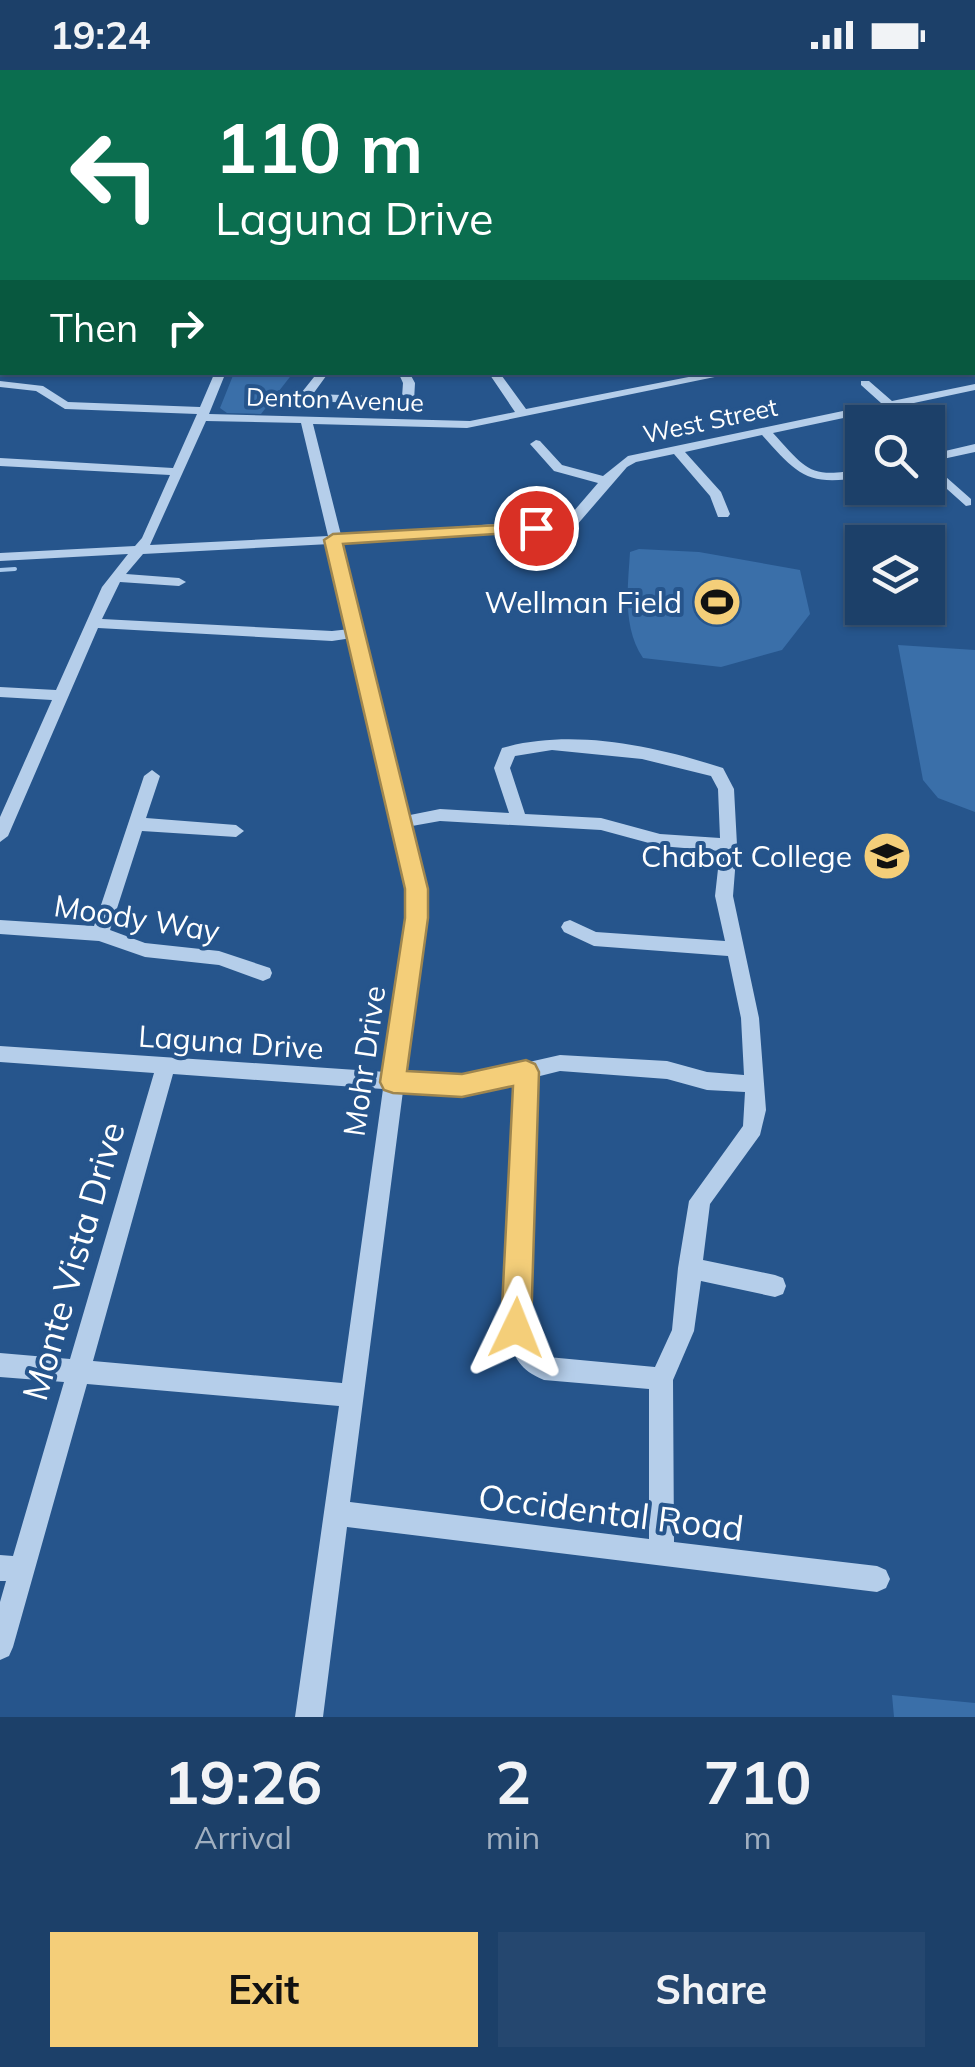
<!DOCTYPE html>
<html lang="en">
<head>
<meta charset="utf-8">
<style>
  body { margin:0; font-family:Mulish,sans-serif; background:#25476f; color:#f1f3f6; height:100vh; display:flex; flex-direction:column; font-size:38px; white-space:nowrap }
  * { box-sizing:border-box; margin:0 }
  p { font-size:32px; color:#a0afc0 }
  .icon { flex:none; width:55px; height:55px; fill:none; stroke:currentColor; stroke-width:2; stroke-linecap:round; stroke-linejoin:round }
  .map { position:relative; height:1647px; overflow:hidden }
  .side { display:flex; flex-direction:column; background:#1c4069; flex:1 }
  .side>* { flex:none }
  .top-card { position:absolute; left:0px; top:0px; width:975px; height:305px; box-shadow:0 2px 8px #0004,0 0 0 2px #3a597d; background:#0b6e4f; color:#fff; overflow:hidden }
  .fabs { position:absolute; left:845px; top:335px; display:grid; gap:20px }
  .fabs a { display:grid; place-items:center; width:100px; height:100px; border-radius:0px; background:#1c4069; box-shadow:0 2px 8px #0004,0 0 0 2px #3a597d; font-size:50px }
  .pin { position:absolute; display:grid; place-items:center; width:85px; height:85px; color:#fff; margin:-42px; border:5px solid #fff; border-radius:50%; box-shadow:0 2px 10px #0007 }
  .me { position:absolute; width:110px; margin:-55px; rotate:2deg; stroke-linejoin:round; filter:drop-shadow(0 0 8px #0008) }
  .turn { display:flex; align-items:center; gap:35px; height:210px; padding:0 50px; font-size:45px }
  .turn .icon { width:130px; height:130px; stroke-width:2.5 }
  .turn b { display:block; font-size:70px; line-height:85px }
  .then { display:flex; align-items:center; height:95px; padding:0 50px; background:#0003; gap:20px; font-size:38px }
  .eta { display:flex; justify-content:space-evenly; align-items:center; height:170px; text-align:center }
  .eta b { font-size:60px; font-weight:700; line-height:70px }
  .button { display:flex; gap:20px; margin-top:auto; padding:20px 50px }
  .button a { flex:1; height:115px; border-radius:0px; background:#f4ce79; color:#111; font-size:40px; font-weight:700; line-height:115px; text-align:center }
  .button a+a { background:#25476f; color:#f1f3f6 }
  .status { display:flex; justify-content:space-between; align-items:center; height:70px; padding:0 50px; background:#1c4069; direction:ltr }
  .status svg { height:28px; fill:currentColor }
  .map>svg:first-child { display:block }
  .green { fill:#3a6fa9 }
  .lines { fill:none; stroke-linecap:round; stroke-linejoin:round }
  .stream { stroke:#a9c9eb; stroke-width:4 }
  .minor { fill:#b5ceea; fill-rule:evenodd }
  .major { fill:#f9fbfe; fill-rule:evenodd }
  .route { fill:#f4ce79; stroke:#9f864f; stroke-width:2.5 }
  .labels { text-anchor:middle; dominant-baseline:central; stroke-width:8; stroke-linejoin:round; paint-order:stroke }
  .far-street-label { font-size:25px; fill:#fff; stroke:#26558c }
  .poi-label { font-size:30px; fill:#fff; stroke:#26558c; text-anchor:end }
  .street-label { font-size:30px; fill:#fff; stroke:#26558c }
  .near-street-label { font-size:35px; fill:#fff; stroke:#26558c }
</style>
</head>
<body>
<div class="status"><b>19:24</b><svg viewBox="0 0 49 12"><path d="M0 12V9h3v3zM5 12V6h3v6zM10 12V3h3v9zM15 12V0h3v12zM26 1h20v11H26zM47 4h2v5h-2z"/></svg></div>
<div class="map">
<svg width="975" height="1647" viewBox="0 0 975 1647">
  <rect width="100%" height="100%" fill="#26558c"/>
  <path class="green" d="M 234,303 L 234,302 L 293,303 L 261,344 L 227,343 L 220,338 Z
    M 639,479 L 699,482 L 800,500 L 810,544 L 782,580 L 721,597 L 643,588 C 622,557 628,516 630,482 Z
    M 898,575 L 975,580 L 975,742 L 938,728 L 923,710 Z
    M 892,1625 L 975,1633 L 975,1647 L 894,1647 Z"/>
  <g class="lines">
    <path class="stream" d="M 0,500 L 15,499"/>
    <path class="minor" d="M 876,0 L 886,0 L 888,2 L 879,2 Z
      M 972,15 L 975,15 L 975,19 L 972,19 Z
      M 972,56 L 975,56 L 975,63 L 972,62 Z
      M 972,79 L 975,79 L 975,85 L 972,85 Z
      M 2,113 L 2,121 L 0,122 L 0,114 Z
      M 0,142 L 2,142 L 2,148 L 0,148 Z
      M 0,182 L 2,182 L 2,188 L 0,188 Z
      M 972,195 L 975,196 L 975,203 L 972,202 Z
      M 0,251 L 2,251 L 2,257 L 0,257 Z
      M 972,253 L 975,253 L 972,260 Z
      M 0,290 L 2,290 L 2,296 L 0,296 Z
      M 215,302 L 226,302 L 209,344 L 470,351 L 515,342 L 488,302 L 499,302 L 526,339 L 714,302 L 739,302 L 467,358 L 313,354 L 341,465 L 567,449 L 598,413 L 554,401 L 530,374 L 536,370 L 540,371 L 562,395 L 603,406 L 628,386 L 881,333 L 861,315 L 861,311 L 869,311 L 892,331 L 975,314 L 975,320 L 773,363 C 807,400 809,409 862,399 L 862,407 C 807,417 797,404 762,365 L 685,382 L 721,422 L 730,444 L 728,447 L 718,447 L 710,426 L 674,384 L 636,392 L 627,397 L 576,456 L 343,473 L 410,745 L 440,739 L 509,743 L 494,698 L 502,678 C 573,658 654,676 723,698 L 734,719 L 737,775 L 733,826 L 759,948 L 766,1040 L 760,1065 L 710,1134 L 703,1190 L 775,1205 L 783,1208 L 786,1216 L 783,1224 L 775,1227 L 701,1211 L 694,1261 L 673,1310 L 674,1472 L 877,1496 L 886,1500 L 890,1509 L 886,1518 L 877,1522 L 347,1457 L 323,1647 L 295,1647 L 339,1336 L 87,1314 L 13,1577 L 9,1586 L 0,1590 L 0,1532 L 6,1511 L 0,1511 L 0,1485 L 13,1486 L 64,1312 L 0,1307 L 0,1283 L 70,1289 L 154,1003 L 0,992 L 0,976 L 386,1002 L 407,848 L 407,819 L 395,752 L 352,568 L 332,571 L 98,558 L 8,766 L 0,772 L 0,747 L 52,630 L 0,627 L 0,617 L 56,620 L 102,517 L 128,484 L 0,491 L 0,483 L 135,476 L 142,468 L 170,405 L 0,396 L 0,388 L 173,398 L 197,344 L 65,339 L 36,321 L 0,317 L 0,311 L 43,316 L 68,332 L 200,337 ZM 206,351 L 301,353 L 328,466 L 150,475 ZM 330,474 L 350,559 L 332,561 L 102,549 L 120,512 L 179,516 L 186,512 L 179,508 L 126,504 L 143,484 ZM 552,680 L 642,689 L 711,706 L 718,719 L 720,768 L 660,764 L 601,748 L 525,744 L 510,698 L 515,686 ZM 440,751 L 601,760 L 660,776 L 720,781 L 715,826 L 725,871 L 596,862 L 570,850 L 564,852 L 561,857 L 564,862 L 594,876 L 728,886 L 741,948 L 744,1005 L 707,1002 L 667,991 L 560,985 L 462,1007 L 405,1003 L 425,848 L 425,819 L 412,756 ZM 560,1001 L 667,1009 L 707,1020 L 745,1022 L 743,1056 L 689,1131 L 678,1198 L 672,1260 L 655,1297 L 548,1287 L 534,1277 L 527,1258 L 536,1007 ZM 173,1004 L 383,1019 L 342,1313 L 93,1291 ZM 516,1012 L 505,1258 C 514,1285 516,1298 544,1310 L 649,1319 L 649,1469 L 350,1432 L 403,1021 L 462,1025 Z
      M 318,302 L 329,302 L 313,324 L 402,327 L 403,313 L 398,302 L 409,302 L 415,313 L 414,331 L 408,335 L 307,331 L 304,334 L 296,334 L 294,332 Z
      M 975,374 L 975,382 L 929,392 L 971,429 L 971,435 L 966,436 L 928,402 L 928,385 Z
      M 152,700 L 160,706 L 146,748 L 236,755 L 244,761 L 236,767 L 142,761 L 110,860 L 145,873 L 219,881 L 270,898 L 272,903 L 270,908 L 263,911 L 219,895 L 145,887 L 99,871 L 0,864 L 0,850 L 94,856 L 144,706 Z"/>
    <path class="major" d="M 466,0 L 536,0 L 538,2 L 469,2 Z
      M 750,0 L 761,0 L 763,2 L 752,2 Z
      M 972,115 L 975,115 L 975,121 L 972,121 Z
      M 972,151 L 975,151 L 975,158 L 972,158 Z"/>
  </g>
  <path class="route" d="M 536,453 L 542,454 L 542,461 L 343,474 L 428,819 L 428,848 L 407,1001 L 462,1004 L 526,990 L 535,994 L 539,1002 L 531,1258 L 526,1269 L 516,1273 L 506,1269 L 501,1258 L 513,1016 L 462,1027 L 393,1023 L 384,1020 L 380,1012 L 405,848 L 405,819 L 324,470 L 333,464 Z"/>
  <defs>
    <g id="stadium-disc" transform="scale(2.5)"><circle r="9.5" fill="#f4ce79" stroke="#26558c"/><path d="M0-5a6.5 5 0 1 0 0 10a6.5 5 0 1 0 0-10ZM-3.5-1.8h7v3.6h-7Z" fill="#111"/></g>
    <g id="university-disc" transform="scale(2.5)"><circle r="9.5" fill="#f4ce79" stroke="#26558c"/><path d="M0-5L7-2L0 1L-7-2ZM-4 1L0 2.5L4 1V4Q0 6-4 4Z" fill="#111"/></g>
  </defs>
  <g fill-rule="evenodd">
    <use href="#stadium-disc" x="717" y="532"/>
    <use href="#university-disc" x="887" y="786"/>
  </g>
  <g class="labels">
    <g class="far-street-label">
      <text transform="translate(335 329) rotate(2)">Denton Avenue</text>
      <text transform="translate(710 350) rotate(-12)">West Street</text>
    </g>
    <g class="poi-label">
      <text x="682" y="532">Wellman Field</text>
      <text x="852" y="786">Chabot College</text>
    </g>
    <g class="street-label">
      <text transform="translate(137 848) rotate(9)">Moody Way</text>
      <text transform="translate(231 972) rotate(4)">Laguna Drive</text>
      <text transform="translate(364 991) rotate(-82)">Mohr Drive</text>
    </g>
    <g class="near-street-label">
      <text transform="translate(73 1191) rotate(-74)">Monte Vista Drive</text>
      <text transform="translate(611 1442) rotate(7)">Occidental Road</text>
    </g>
  </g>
</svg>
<div class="fabs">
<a><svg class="icon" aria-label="search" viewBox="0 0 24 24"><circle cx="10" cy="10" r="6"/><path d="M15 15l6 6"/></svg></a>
<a><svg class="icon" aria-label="layers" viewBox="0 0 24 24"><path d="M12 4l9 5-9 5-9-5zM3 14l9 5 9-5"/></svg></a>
</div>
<div class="pin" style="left:536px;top:458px;background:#d93025"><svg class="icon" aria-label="arrive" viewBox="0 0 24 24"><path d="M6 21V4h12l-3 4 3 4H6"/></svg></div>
<svg class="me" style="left:516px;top:1258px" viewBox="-20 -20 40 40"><path d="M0-17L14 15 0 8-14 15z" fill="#f4ce79" stroke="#fff" stroke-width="4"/></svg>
<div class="top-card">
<div class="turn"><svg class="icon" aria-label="left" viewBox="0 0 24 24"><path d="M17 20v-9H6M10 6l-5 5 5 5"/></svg><div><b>110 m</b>Laguna Drive</div></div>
<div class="then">Then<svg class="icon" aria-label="right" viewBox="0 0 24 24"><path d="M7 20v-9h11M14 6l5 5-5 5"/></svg></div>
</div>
</div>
<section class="side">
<div class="eta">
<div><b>19:26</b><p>Arrival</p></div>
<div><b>2</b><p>min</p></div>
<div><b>710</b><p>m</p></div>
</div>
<div class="button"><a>Exit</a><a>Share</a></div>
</section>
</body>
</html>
